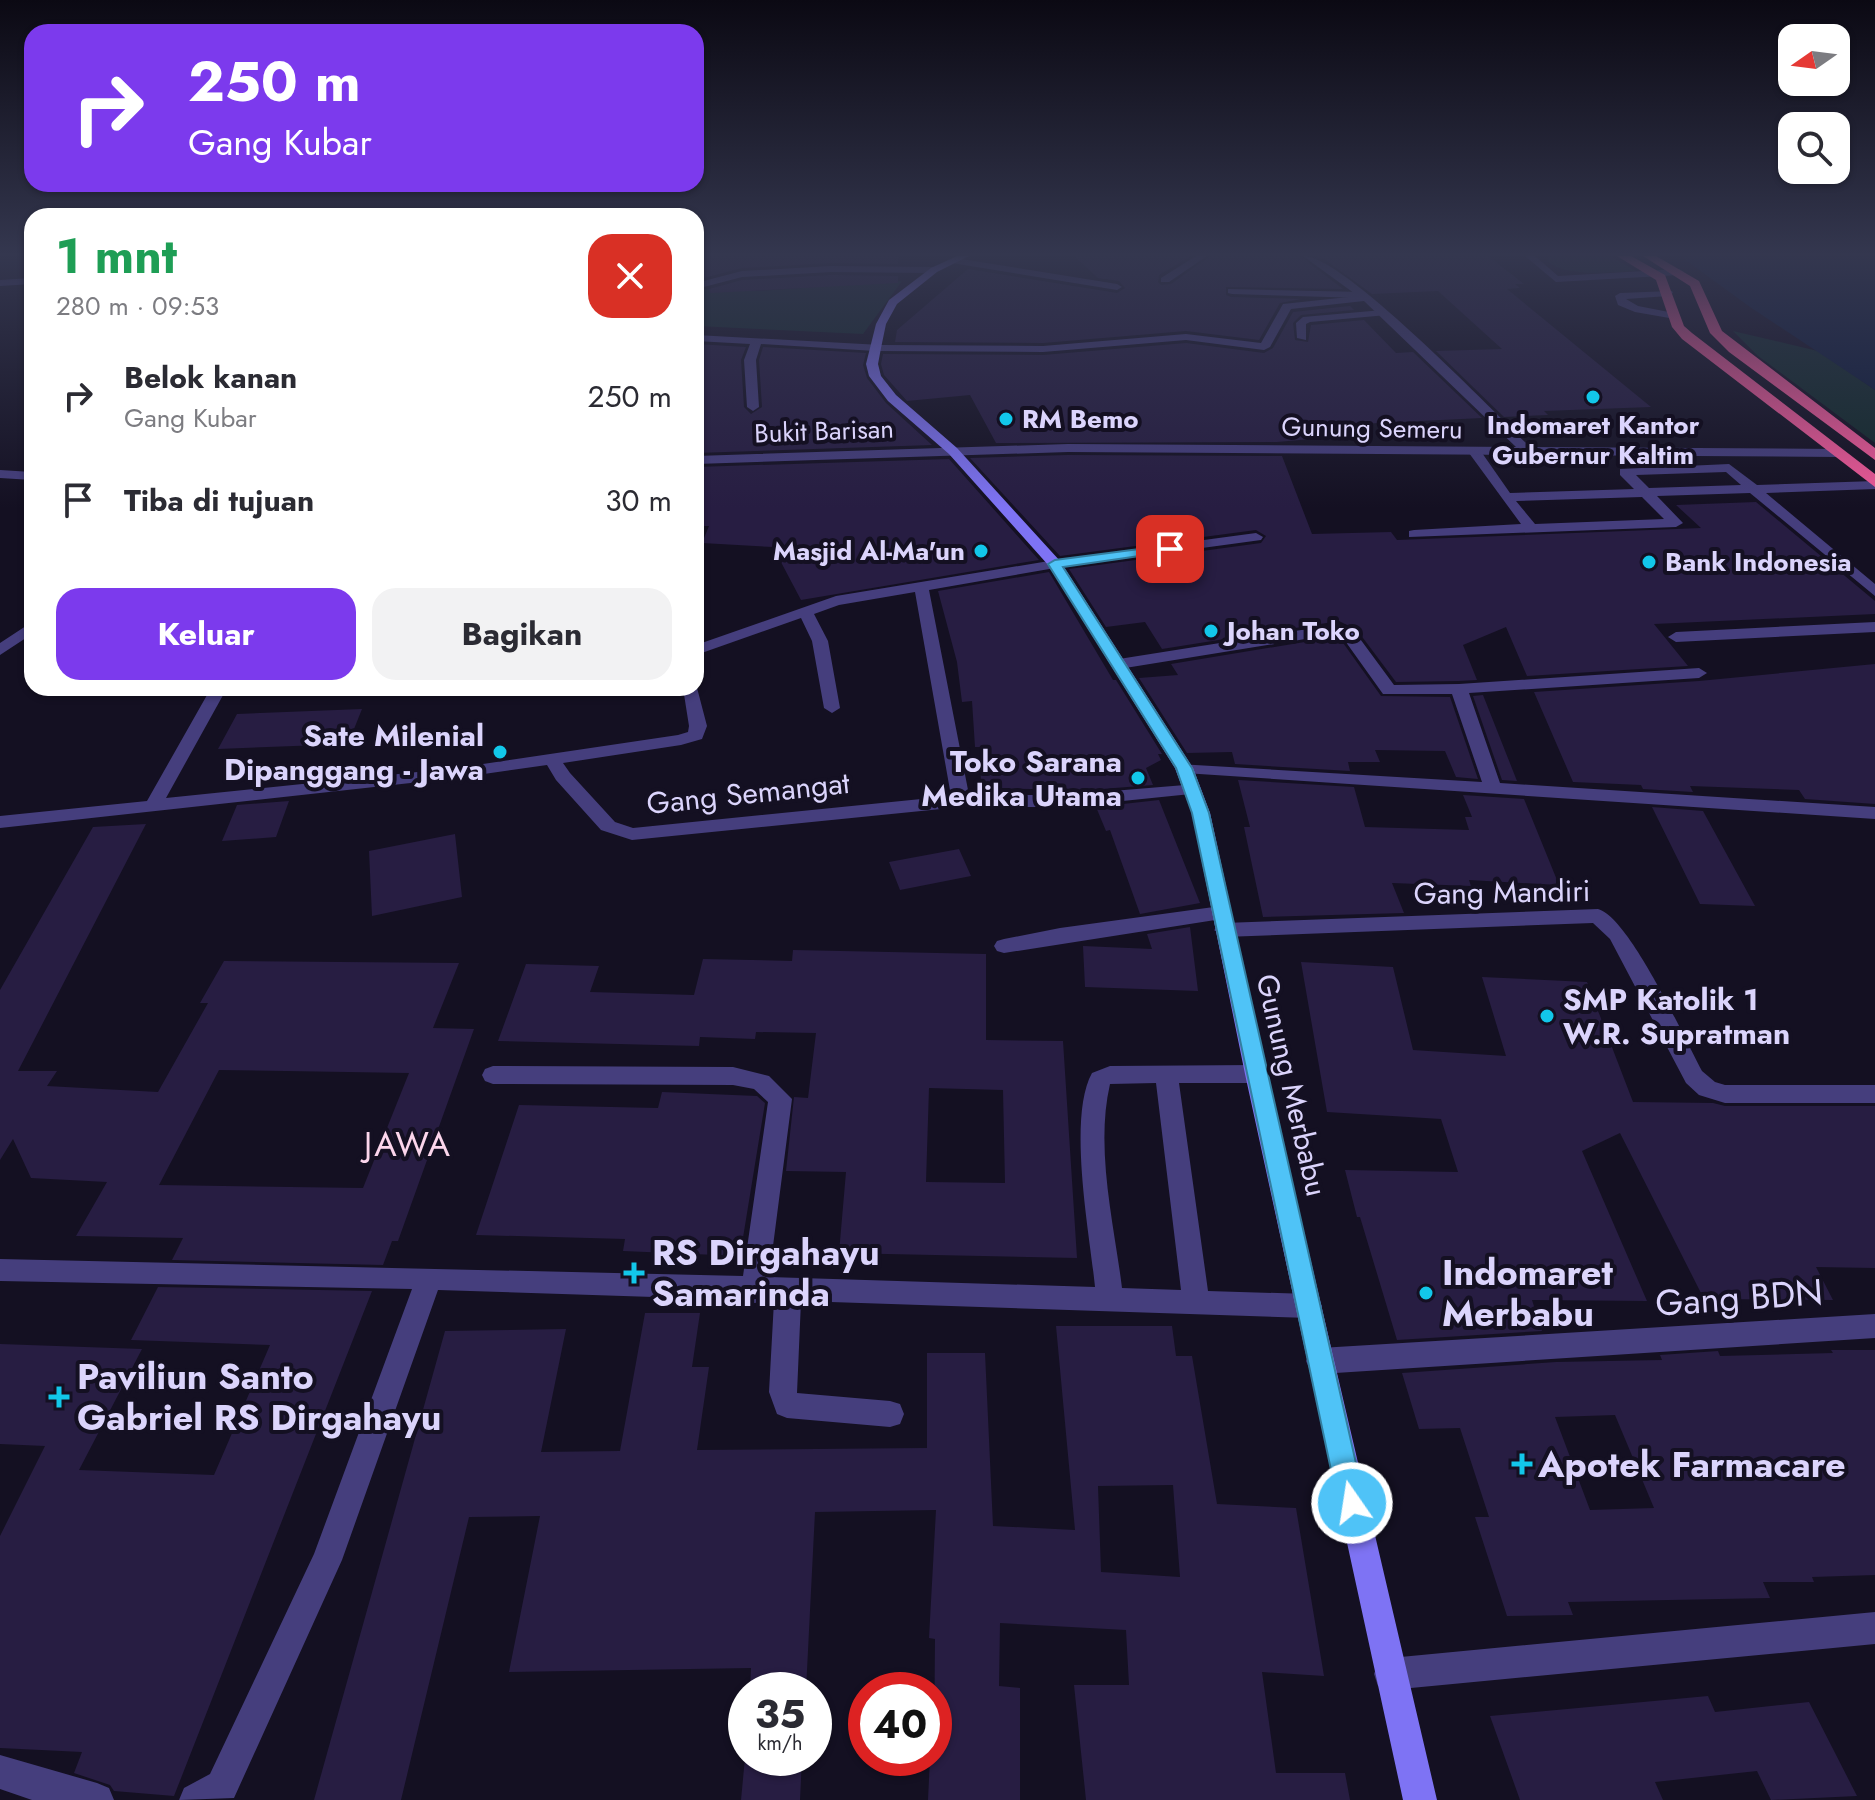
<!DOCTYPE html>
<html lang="id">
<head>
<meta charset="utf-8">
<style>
  body { margin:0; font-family:Jost,sans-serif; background:#f2f2f3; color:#2b2b33; height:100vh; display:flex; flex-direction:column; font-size:30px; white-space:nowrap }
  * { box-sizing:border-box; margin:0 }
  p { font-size:26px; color:#7c7c81 }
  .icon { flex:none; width:44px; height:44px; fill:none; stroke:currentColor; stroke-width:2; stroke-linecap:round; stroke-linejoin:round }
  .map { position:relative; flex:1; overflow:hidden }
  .side { position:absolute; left:24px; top:208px; width:680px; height:488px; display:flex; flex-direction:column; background:#fff; border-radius:24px; box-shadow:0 2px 6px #0004 }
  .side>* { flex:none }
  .banner { position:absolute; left:24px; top:24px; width:680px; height:168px; border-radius:24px; box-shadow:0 2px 6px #0004; background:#7c3aed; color:#fff; overflow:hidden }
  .needle { width:52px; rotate:256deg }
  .controls { position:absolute; left:1778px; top:24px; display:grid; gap:16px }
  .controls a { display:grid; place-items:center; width:72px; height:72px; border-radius:16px; background:#fff; box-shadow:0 2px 6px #0004; font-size:40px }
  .speed { position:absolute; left:728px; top:1672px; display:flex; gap:16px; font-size:40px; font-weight:700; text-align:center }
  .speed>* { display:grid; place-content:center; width:104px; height:104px; border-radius:50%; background:#fff; box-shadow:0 2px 6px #0004; line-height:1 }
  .speed small { font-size:20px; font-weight:400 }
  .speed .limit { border:12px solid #d22; background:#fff; color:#111 }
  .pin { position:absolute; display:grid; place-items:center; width:68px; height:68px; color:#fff; margin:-34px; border-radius:16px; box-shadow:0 4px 12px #0006 }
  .me { position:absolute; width:88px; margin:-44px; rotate:347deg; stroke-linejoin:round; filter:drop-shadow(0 0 6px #0008) }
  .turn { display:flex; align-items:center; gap:28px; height:168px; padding:0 32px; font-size:36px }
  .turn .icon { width:104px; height:104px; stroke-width:2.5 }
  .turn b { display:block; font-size:56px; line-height:68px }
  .round { display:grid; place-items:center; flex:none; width:84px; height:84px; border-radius:24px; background:#f2f2f3 }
  .headline { display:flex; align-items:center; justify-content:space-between; height:136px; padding:0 32px }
  h1 { font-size:48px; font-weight:700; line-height:60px; color:#1e9e55 }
  .primary-button { display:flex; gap:16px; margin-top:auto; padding:16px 32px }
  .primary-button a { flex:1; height:92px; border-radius:24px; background:#7c3aed; color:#fff; font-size:32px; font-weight:700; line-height:92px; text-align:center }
  .primary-button a+a { background:#f2f2f3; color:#2b2b33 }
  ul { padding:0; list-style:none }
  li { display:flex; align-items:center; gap:24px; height:104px; padding:0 32px }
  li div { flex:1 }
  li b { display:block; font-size:30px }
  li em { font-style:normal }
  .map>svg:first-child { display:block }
  .green { fill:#132b2c }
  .water { fill:#0e1c3d }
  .building { fill:#271d42; fill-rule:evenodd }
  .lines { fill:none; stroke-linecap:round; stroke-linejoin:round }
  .lane { fill:#453e7d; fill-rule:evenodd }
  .street { fill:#453e7d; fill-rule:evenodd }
  .secondary { fill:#7e73f4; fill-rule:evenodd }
  .highway { fill:#f25999; fill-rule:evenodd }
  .route { fill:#4fc3f7; stroke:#337fa1; stroke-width:2 }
  .poi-dot { fill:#12c7ea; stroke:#141022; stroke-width:3 }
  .labels { text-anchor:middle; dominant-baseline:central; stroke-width:8; stroke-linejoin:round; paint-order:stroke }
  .far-poi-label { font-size:26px; font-weight:bold; fill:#dbd4fc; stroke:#141022; text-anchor:start }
  .far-street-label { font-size:26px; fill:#dbd4fc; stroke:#141022 }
  .poi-label { font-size:30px; font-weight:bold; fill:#dbd4fc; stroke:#141022; text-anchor:end }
  .street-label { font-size:30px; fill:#dbd4fc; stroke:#141022 }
  .quarter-label { font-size:34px; letter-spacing:2px; fill:#fcd6ec; stroke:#141022 }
  .near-poi-label { font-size:36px; font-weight:bold; fill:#dbd4fc; stroke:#141022; text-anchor:start }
  .near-street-label { font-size:36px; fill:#dbd4fc; stroke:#141022 }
</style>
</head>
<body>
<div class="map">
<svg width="1875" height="1800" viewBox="0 0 1875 1800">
  <rect width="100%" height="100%" fill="#141022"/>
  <path class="green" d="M 1550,256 L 1610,256 L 1636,271 C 1611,272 1567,278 1547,261 Z
    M 902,281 L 863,334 L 696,326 L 696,289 L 760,291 Z
    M 1733,331 L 1818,351 L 1875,390 L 1875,443 L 1758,356 Z"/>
  <path class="water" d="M 1680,256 L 1875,256 L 1875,390 L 1750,307 Z"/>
  <path class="building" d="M 696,256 L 898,256 L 898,264 L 831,263 L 742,268 L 696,280 Z
    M 1074,256 L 1191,256 L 1159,275 L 1158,282 L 1161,285 L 1171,284 L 1210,256 L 1300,256 L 1343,289 L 1226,287 L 1226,295 L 1231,297 L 1301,299 L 1280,303 L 1259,340 L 1186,331 L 1043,343 L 895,342 L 897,330 L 968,269 L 1117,293 L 1125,288 L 1119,281 L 1098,278 Z
    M 1312,256 L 1488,256 L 1524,284 L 1515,284 L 1520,288 L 1507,289 L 1651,407 L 1544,411 L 1548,415 L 1504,417 L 1436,351 L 1502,349 L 1438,291 L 1372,294 L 1324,259 Z
    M 831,275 L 898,276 L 898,283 L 710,293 L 709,289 L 742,280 Z
    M 1350,306 L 1354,310 L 1301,315 L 1293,323 L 1295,340 L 1308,342 L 1311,325 L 1364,320 L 1396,353 L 1413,352 L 1482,418 L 1359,424 L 1369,434 L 1277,442 L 996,443 L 970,395 L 907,401 L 884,375 L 881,364 L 883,354 L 1043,355 L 1186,343 L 1264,353 L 1273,348 L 1293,312 Z
    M 696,344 L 746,347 L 741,360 L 744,407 L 751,414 L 762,407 L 759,360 L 763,347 L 866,353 L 863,365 L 867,378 L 886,403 L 932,445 L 696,453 Z
    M 1068,455 L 1282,456 L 1312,534 L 1391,532 L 1397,540 L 1701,528 L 1676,505 L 1756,502 L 1875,601 L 1875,614 L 1654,624 L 1688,666 L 1527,676 L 1506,627 L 1463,645 L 1477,680 L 1459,681 L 1396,682 L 1357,630 L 1339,621 L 1162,649 L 1145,622 L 1106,627 L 1069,569 L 1261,543 L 1266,536 L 1256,530 L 1060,556 L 970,458 Z
    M 949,459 L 1039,560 L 801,600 L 773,547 L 702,543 L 709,526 L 696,526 L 696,467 Z
    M 1049,572 L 1113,680 L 1116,680 L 1162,754 L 1158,754 L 1161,760 L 1146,768 L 1153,785 L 1089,790 L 981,788 L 980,747 L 975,747 L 972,701 L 962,702 L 957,662 L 938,591 Z
    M 1335,637 L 1341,640 L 1381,696 L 1450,697 L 1478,779 L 1456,777 L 1445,751 L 1375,750 L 1380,762 L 1348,762 L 1350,771 L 1235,764 L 1232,752 L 1187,753 L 1139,678 L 1178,675 L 1171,664 Z
    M 1875,664 L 1875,804 L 1805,799 L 1799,790 L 1690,786 L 1693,792 L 1643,789 L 1641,785 L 1573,782 L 1534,692 L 1699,681 Z
    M 1483,695 L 1517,781 L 1502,780 L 1473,696 Z
    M 362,709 L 348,744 L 218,749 L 237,714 Z
    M 1238,780 L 1354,787 L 1365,827 L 1469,830 L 1465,817 L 1472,817 L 1463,795 L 1524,799 L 1559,885 L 1469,880 L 1471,886 L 1392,883 L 1404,913 L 1263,917 L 1244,827 L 1250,827 Z
    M 1159,800 L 1200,903 L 1140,914 L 1110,830 L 1106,831 L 1096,807 Z
    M 289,801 L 276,837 L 222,841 L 237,805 Z
    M 1652,807 L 1703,811 L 1755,906 L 1700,904 Z
    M 146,824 L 18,1071 L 57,1071 L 47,1086 L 158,1092 L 208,1003 L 200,1003 L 224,961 L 459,963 L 433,1028 L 474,1029 L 398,1241 L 392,1241 L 383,1265 L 172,1260 L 183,1238 L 76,1236 L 107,1182 L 31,1178 L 13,1139 L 0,1160 L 0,990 L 93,827 ZM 219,1070 L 409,1073 L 363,1188 L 159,1185 Z
    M 455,834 L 462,897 L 372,916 L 369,851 Z
    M 959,849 L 971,876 L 900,890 L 889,862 Z
    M 1190,927 L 1198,991 L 1085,987 L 1083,946 L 1152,949 L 1147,934 Z
    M 793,950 L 986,954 L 986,1040 L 1063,1041 L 1077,1258 L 839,1253 L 846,1172 L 786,1171 L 794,1097 L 808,1098 L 816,1033 L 756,1032 L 755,1039 L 700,1037 L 699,1046 L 498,1041 L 526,964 L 599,966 L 590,992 L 694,995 L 703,959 L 792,961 ZM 929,1088 L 1003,1090 L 1005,1183 L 926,1182 Z
    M 1301,962 L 1393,967 L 1413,1050 L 1506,1056 L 1482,977 L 1587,982 L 1633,1102 L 1713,1103 L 1725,1106 L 1875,1106 L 1875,1268 L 1816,1267 L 1833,1300 L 1704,1299 L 1620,1133 L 1582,1151 L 1647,1301 L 1532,1300 L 1542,1331 L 1397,1340 L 1360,1217 L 1357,1217 L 1345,1170 L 1458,1172 L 1441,1119 L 1327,1112 Z
    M 662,1092 L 757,1096 L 765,1103 L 740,1256 L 623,1251 L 625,1239 L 476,1235 L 519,1105 L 658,1108 Z
    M 158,1287 L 372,1291 L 174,1796 L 114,1791 L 110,1785 L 74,1773 L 82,1752 L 0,1748 L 0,1536 L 45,1446 L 0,1444 L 0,1344 L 142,1349 L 79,1470 L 214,1475 L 270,1345 L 131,1340 Z
    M 645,1313 L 700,1313 L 692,1367 L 709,1367 L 697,1450 L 927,1448 L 927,1353 L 985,1353 L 993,1526 L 1075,1530 L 1056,1326 L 1172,1326 L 1176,1356 L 1192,1356 L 1217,1504 L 1296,1508 L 1324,1676 L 1262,1672 L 1276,1773 L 1345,1773 L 1350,1800 L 1086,1800 L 1074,1685 L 1129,1685 L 1126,1630 L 1000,1623 L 999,1686 L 1020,1688 L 1020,1800 L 928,1800 L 930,1758 L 934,1758 L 935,1639 L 929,1638 L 936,1510 L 815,1512 L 806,1690 L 750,1690 L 751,1668 L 509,1672 L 540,1516 L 469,1517 L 401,1800 L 314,1800 L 445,1331 L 566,1329 L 541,1452 L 620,1451 ZM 1173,1485 L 1180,1577 L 1101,1572 L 1098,1486 Z
    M 1831,1350 L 1875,1350 L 1875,1575 L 1812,1577 L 1814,1582 L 1763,1582 L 1770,1598 L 1568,1602 L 1573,1615 L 1507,1616 L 1475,1517 L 1489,1517 L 1460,1428 L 1419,1429 L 1402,1373 L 1556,1362 L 1662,1360 L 1660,1355 L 1718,1351 L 1720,1356 L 1833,1353 ZM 1615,1415 L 1654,1508 L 1590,1510 L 1555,1417 Z
    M 1708,1696 L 1715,1712 L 1809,1702 L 1857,1796 L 1771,1800 L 1757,1771 L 1655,1782 L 1663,1800 L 1520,1800 L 1490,1716 Z
    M 745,1758 L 802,1758 L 800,1800 L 741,1800 Z"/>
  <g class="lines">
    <path class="lane" d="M 1525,256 L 1535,256 L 1558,276 L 1679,269 L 1684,272 L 1679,275 L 1556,282 Z
      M 1228,289 L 1363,292 L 1368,295 L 1363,298 L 1232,294 L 1228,293 Z
      M 1672,291 L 1673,293 L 1668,296 L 1626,299 L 1638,306 L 1679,314 L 1680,316 L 1675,319 L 1635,312 L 1618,305 L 1615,296 L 1620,293 Z
      M 1383,310 L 1387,311 L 1387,315 L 1310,322 L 1306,324 L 1306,340 L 1297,338 L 1296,323 L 1303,317 Z
      M 1475,449 L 1480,450 L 1510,493 L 1634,489 L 1620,475 L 1620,469 L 1729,464 L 1757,485 L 1875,481 L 1875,489 L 1766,493 L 1875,584 L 1875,596 L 1750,493 L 1657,496 L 1683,523 L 1676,527 L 1409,537 L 1409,531 L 1414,530 L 1521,524 L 1469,453 ZM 1726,472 L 1741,485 L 1649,488 L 1636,475 ZM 1642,497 L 1664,519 L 1535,524 L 1516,501 Z
      M 1875,622 L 1875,632 L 1676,642 L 1668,637 L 1676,632 Z
      M 1256,1065 L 1264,1068 L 1267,1074 L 1264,1080 L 1256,1083 L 1179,1083 L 1208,1291 L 1309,1294 L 1318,1298 L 1322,1306 L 1318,1314 L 1309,1318 L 801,1301 L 797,1393 L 890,1401 L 900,1404 L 904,1414 L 900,1424 L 890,1427 L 787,1418 L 777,1414 L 769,1392 L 774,1301 L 754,1303 L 746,1300 L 438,1290 L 342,1560 L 234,1798 L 179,1800 L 184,1788 L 210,1774 L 314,1554 L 412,1289 L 0,1281 L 0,1259 L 743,1276 L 768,1102 L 754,1089 L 733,1085 L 493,1084 L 485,1081 L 482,1075 L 485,1069 L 493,1066 L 733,1067 L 769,1076 L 792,1099 L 769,1277 L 1095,1287 C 1090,1235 1067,1118 1092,1073 L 1110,1066 ZM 1156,1083 L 1181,1290 L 1122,1288 C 1114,1223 1095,1149 1110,1084 Z
      M 0,1755 L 97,1783 L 109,1788 L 114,1800 L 32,1800 L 0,1789 Z"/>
    <path class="street" d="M 1196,256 L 1207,256 L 1169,282 L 1161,282 L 1161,278 Z
      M 1303,256 C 1341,253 1495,413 1530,447 L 1839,449 L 1845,453 L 1839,457 L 1068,452 L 696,464 L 696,456 L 1068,444 L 1516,447 L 1364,301 L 1291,309 L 1270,347 L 1264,350 L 1186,340 L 1043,352 L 875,351 L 761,344 L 756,360 L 759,407 L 753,411 L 747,407 L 744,360 L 750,344 L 696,341 L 696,335 L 881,345 L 1043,346 L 1186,334 L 1261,343 L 1283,304 L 1358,296 Z
      M 955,258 L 1117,284 L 1122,287 L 1117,290 L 952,263 Z
      M 831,266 L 934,267 L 939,270 L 934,273 L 831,272 L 742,277 L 696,289 L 696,283 L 742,271 Z
      M 32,278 L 32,284 L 0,286 L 0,280 Z
      M 0,470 L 32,472 L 32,480 L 0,478 Z
      M 1256,533 L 1263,537 L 1261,540 L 1055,568 L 929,590 L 969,795 L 1064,795 L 1197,784 L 1200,788 L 1191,794 L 1064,807 L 961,807 L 632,840 L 601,830 L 556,780 L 547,765 L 456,778 L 0,828 L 0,816 L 147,801 L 211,688 L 227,688 L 166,798 L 456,768 L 678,735 L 688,732 L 689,726 L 683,688 L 696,688 L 696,684 L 707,726 L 702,739 L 681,745 L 563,763 L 570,773 L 615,822 L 633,828 L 951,796 L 915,592 L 839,605 L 814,614 L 828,641 L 840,708 L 832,713 L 824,708 L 812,641 L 801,618 L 696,655 L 696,645 L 836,596 L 1055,560 Z
      M 32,622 L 32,634 L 0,655 L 0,643 Z
      M 1339,624 L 1355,632 L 1394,685 L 1459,684 L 1699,668 L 1707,673 L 1699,678 L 1469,693 L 1500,783 L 1875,807 L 1875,819 L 1184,773 L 1175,768 L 1178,764 L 1482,782 L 1452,694 L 1383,694 L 1343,638 L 1336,634 L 1119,669 L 1111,664 L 1119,659 Z
      M 1221,906 L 1231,913 L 1228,918 L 1004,953 L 997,951 L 994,946 L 997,941 L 1004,939 L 1060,928 Z
      M 1598,909 C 1630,918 1684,1038 1702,1071 L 1715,1082 L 1725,1085 L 1875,1085 L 1875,1103 L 1725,1103 L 1699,1095 L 1686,1083 L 1610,939 L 1593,923 L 1224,937 L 1214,930 L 1224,923 Z
      M 1875,1314 L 1875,1338 L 1320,1374 L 1310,1370 L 1306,1361 L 1310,1352 L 1320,1348 Z
      M 1875,1612 L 1875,1644 L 1390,1690 L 1378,1686 L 1374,1674 L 1378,1662 L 1390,1658 Z"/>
    <path class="secondary" d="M 957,256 L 969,256 L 937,272 L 897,304 L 886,324 L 881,348 L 878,364 L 881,376 L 896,395 L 957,448 L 1060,561 L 1193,768 L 1210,813 L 1267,1074 L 1437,1800 L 1403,1800 L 1245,1074 L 1192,813 L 1175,768 L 1049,566 L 949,454 L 888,401 L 869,376 L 866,364 L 876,324 L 889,300 L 931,268 Z"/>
    <path class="highway" d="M 1617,256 L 1631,256 L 1665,275 L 1684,326 L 1692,333 L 1875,474 L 1875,487 L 1682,339 L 1672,327 L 1656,280 Z
      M 1643,256 L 1656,256 L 1699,281 L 1722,331 L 1875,448 L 1875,460 L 1729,352 L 1710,333 L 1690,286 Z"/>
  </g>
  <linearGradient id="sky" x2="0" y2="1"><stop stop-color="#0b0913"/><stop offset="0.5" stop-color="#34374f"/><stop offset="1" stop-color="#34374f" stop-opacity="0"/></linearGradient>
  <rect width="1875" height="508" fill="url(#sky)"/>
  <path class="route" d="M 1170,545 L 1176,549 L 1174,551 L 1063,567 L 1192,768 L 1209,813 L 1365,1503 L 1361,1513 L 1352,1517 L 1342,1513 L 1338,1503 L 1192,813 L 1176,768 L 1048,564 L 1055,560 Z"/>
  <g class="poi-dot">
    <circle cx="1593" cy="397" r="8"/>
    <circle cx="1006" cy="419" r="8"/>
    <circle cx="981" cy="551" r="8"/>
    <circle cx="1649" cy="562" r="8"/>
    <circle cx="1211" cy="631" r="8"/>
    <circle cx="500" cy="752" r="8"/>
    <circle cx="1138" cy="778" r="8"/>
    <circle cx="1547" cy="1016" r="8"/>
    <path d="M630 1261h8v8h8v8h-8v8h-8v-8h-8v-8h8z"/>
    <circle cx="1426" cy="1293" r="8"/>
    <path d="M55 1385h8v8h8v8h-8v8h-8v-8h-8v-8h8z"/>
    <path d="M1518 1452h8v8h8v8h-8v8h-8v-8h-8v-8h8z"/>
  </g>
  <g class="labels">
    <g class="far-poi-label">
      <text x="1022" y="419">RM Bemo</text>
      <text x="1593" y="425" text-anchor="middle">Indomaret Kantor<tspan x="1593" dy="30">Gubernur Kaltim</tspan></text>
      <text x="965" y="551" text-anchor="end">Masjid Al-Ma'un</text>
      <text x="1665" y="562">Bank Indonesia</text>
      <text x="1227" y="631">Johan Toko</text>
    </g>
    <g class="far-street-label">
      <text transform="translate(1372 428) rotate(1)">Gunung Semeru</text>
      <text transform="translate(824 431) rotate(-2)">Bukit Barisan</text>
    </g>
    <g class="poi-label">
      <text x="484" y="735">Sate Milenial<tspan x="484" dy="34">Dipanggang - Jawa</tspan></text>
      <text x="1122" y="761">Toko Sarana<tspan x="1122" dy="34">Medika Utama</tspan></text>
      <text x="1563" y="999" text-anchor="start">SMP Katolik 1<tspan x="1563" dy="34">W.R. Supratman</tspan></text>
    </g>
    <g class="street-label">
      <text transform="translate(748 793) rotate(-6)">Gang Semangat</text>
      <text transform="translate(1502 892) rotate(-1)">Gang Mandiri</text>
      <text transform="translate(1292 1085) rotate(77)">Gunung Merbabu</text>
    </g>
    <g class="quarter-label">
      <text x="408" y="1144">JAWA</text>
    </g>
    <g class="near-poi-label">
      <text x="652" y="1252">RS Dirgahayu<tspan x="652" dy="41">Samarinda</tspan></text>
      <text x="1442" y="1272">Indomaret<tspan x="1442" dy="41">Merbabu</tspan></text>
      <text x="77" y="1376">Paviliun Santo<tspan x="77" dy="41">Gabriel RS Dirgahayu</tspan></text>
      <text x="1538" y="1464">Apotek Farmacare</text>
    </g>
    <g class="near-street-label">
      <text transform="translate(1739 1297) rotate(-4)">Gang BDN</text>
    </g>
  </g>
</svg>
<div class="controls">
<a><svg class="needle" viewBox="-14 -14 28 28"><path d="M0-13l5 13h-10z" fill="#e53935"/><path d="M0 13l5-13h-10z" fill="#7c7c81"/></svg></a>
<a><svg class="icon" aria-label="search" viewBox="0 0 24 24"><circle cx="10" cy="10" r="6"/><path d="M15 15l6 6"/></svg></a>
</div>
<div class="speed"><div>35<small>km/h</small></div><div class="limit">40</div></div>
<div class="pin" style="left:1170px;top:549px;background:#d93025"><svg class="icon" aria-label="arrive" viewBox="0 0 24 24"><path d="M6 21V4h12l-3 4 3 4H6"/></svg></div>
<svg class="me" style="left:1352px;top:1503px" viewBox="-20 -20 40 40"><circle r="17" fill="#4fc3f7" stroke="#fff" stroke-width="3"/><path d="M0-11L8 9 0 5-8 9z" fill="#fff"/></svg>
<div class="banner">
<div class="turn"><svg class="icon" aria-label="right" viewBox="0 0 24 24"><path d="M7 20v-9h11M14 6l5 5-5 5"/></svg><div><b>250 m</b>Gang Kubar</div></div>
</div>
<section class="side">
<div class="headline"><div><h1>1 mnt</h1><p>280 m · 09:53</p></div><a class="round" style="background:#d93025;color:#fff"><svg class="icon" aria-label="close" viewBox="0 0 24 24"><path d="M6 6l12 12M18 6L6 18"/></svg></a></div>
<ul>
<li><svg class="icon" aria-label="right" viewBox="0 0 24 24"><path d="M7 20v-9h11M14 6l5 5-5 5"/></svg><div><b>Belok kanan</b><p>Gang Kubar</p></div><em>250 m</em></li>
<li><svg class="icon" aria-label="arrive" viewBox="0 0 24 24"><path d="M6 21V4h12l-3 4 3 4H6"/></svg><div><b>Tiba di tujuan</b></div><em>30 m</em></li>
</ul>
<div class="primary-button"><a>Keluar</a><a>Bagikan</a></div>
</section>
</div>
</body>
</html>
